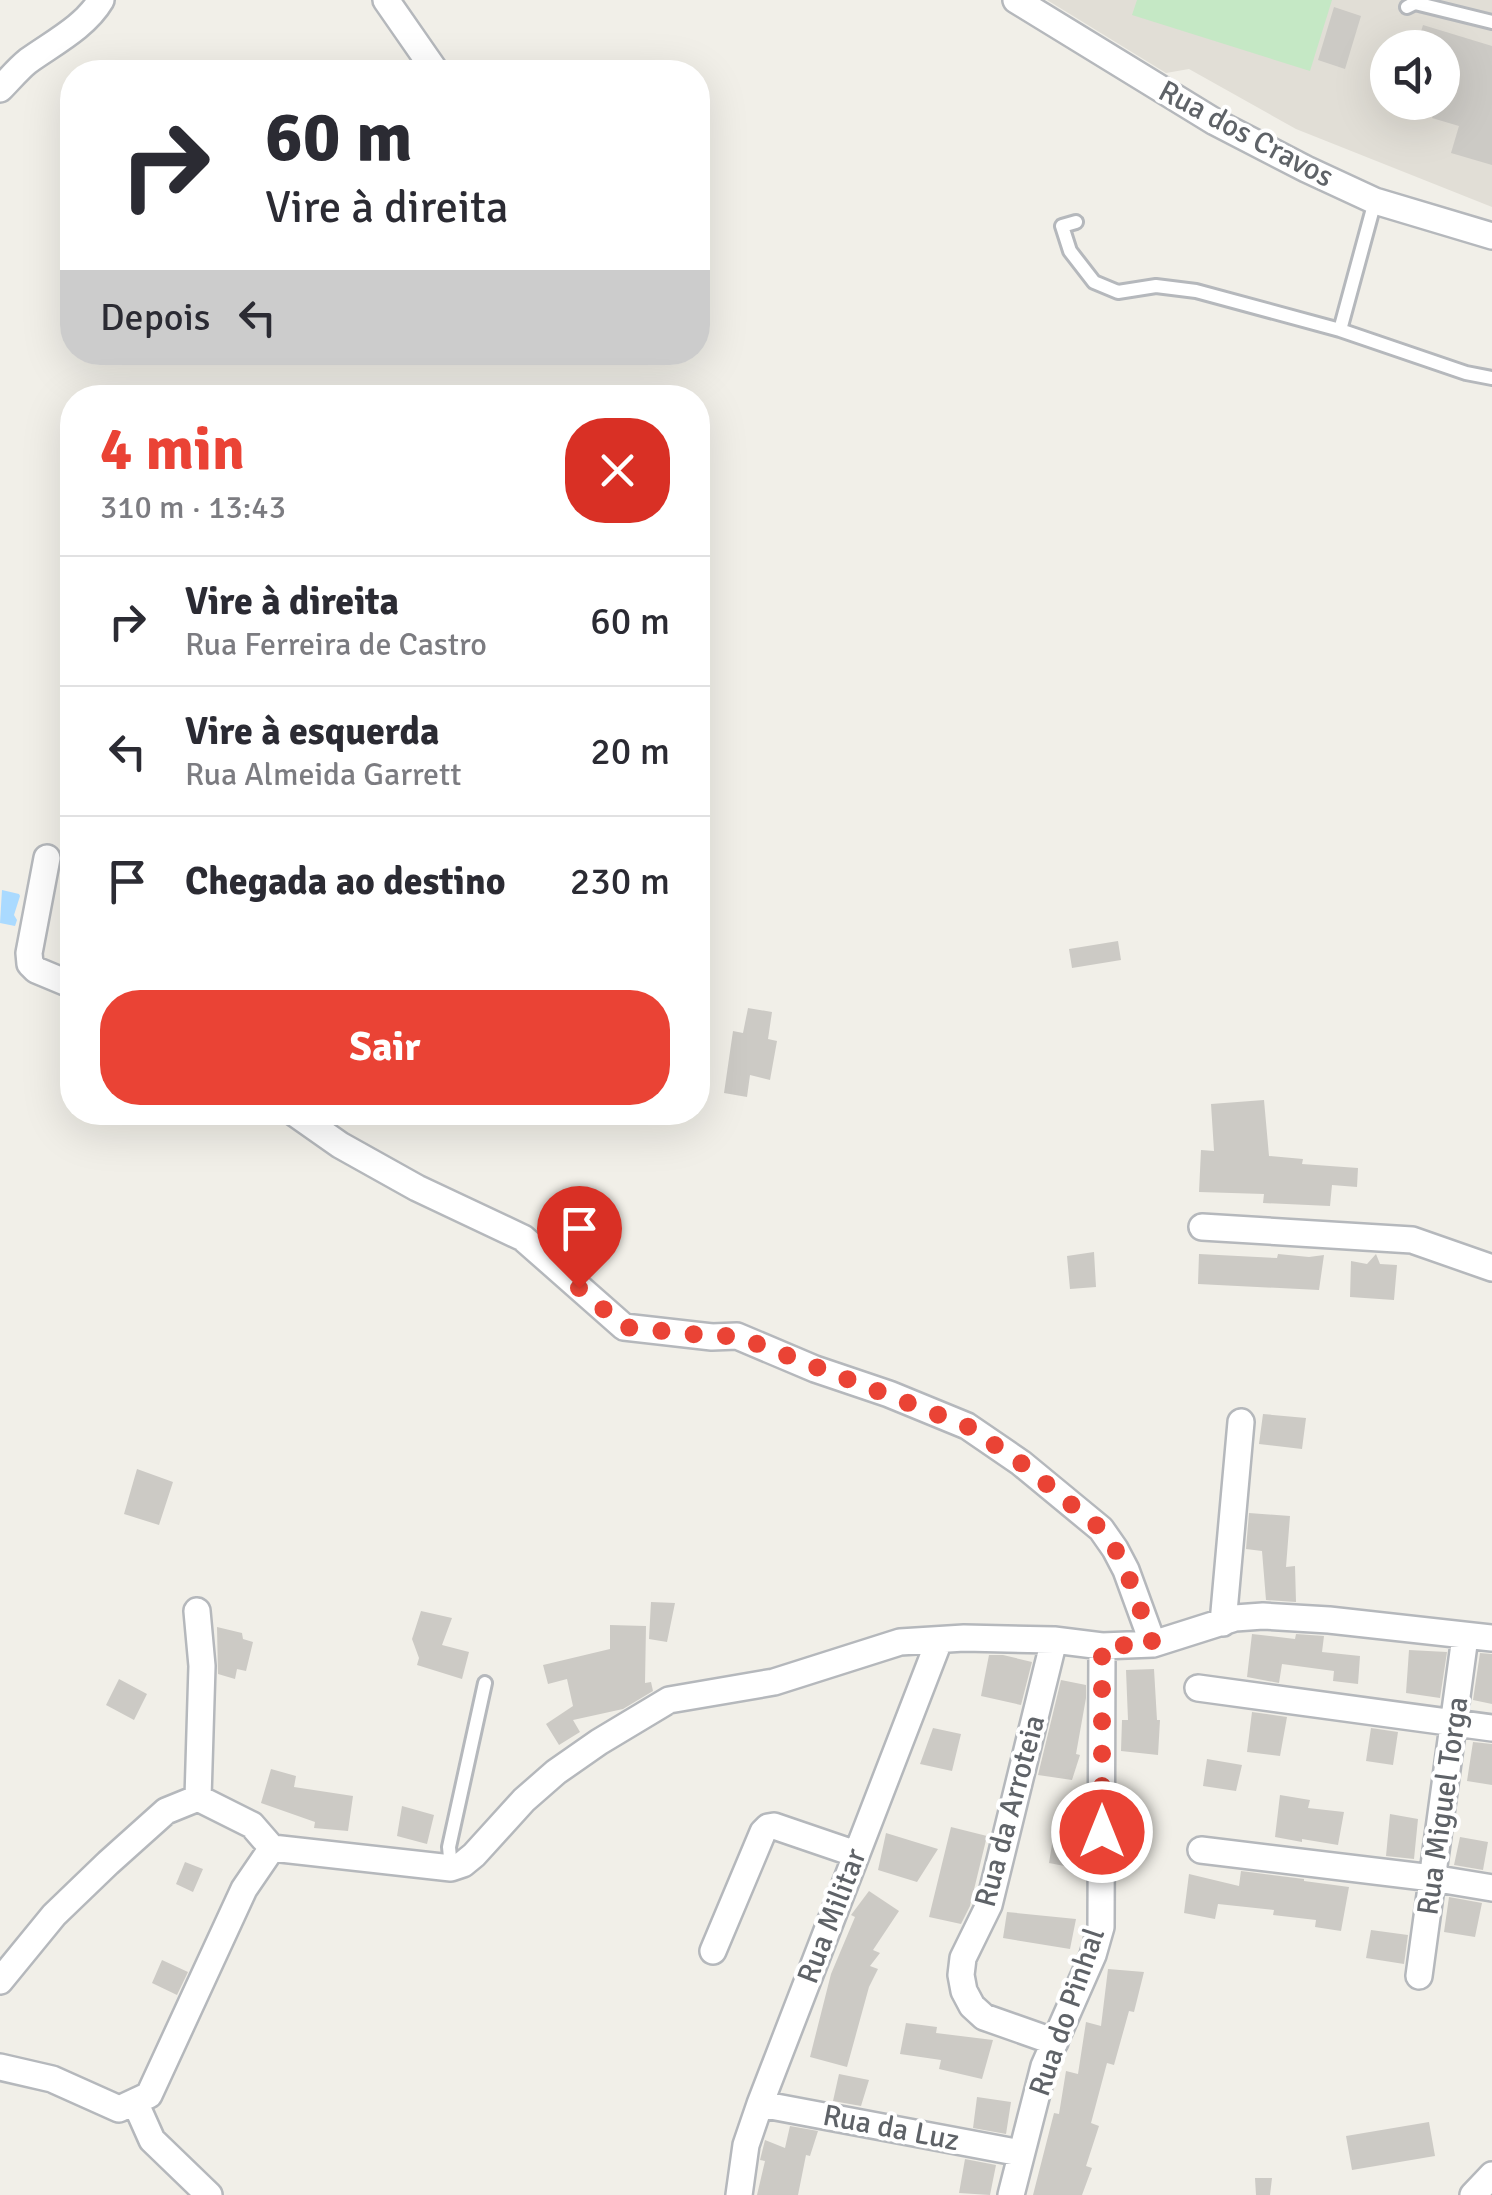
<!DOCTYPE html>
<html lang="pt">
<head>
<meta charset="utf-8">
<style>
  body { margin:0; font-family:Signika,sans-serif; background:#f7f7f7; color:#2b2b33; height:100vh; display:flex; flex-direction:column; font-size:38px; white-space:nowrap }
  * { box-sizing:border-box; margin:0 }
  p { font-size:32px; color:#7c7c81 }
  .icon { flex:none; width:55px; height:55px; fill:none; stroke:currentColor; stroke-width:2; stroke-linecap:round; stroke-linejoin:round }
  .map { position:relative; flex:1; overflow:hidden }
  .sheet { position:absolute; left:60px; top:385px; width:650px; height:740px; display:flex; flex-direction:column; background:#fff; border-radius:40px; box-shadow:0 10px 40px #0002 }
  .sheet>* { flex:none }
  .banner { position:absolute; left:60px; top:60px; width:650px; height:305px; border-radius:40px; box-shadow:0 10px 40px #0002; background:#fff; color:#2b2b33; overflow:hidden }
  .fabs { position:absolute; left:1370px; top:30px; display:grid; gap:20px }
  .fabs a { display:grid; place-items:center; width:90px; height:90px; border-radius:50%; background:#fff; box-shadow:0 10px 40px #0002; font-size:50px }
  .pin { position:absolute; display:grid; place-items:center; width:85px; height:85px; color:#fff; margin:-102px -42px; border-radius:50% 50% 50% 0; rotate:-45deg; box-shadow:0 0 10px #0007 }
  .pin .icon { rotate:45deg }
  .me { position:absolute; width:110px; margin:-55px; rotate:0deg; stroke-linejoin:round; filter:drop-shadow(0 0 8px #0008) }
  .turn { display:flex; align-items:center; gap:35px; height:210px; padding:0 40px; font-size:45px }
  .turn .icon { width:130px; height:130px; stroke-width:2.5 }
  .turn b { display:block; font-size:70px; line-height:85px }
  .then { display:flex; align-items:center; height:95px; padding:0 40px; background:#0003; gap:20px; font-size:38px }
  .round { display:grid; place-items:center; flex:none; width:105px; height:105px; border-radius:40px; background:#f7f7f7 }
  .summary { display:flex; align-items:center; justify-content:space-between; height:170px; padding:0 40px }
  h1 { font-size:60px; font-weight:800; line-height:75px; color:#ea4335 }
  .cta { display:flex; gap:20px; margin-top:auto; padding:20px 40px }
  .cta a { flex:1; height:115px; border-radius:40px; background:#ea4335; color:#fff; font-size:40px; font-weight:800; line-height:115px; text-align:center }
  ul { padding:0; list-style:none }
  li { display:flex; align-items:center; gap:30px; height:130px; padding:0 40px; border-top:2px solid #e1e1e2 }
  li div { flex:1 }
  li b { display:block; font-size:38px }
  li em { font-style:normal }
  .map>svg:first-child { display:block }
  .education { fill:#e1ded6; fill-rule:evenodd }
  .green { fill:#c5e8c5 }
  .water { fill:#aadaff }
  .building { fill:#cccac5 }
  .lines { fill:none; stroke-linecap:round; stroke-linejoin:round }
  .service-casing { stroke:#b5b8bc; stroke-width:18 }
  .minor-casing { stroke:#b5b8bc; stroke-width:30 }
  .service { stroke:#fff; stroke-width:12 }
  .minor { stroke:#fff; stroke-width:25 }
  .route { stroke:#ea4335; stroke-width:18; stroke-dasharray:0 32.4 }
  .labels { text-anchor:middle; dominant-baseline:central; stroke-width:8; stroke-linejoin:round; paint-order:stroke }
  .street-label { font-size:30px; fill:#5f6368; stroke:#fff }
</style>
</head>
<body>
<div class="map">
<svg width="1492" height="2195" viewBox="0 0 1492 2195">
  <rect width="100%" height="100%" fill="#f1efe8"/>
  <path class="education" d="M 1047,0 L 1492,0 L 1492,207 L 1296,129 L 1189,69 L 1166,73 ZM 1388,48 L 1442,48 L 1442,102 L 1388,102 Z"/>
  <path class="green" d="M 1137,0 L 1332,0 L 1310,71 L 1132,15 Z"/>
  <path class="water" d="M 2,890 L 19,894 L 20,896 L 14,915 L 17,920 L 15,926 L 0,923 Z"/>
  <path class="building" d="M 1334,7 L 1361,16 L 1345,69 L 1318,60 Z
    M 1423,25 L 1492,46 L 1492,165 L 1451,153 L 1459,126 L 1432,118 L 1436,102 L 1451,102 L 1442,100 L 1442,48 L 1425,48 L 1426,44 L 1418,41 Z
    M 1118,941 L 1121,960 L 1072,968 L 1069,949 Z
    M 748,1008 L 772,1012 L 768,1039 L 777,1041 L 770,1080 L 750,1075 L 747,1097 L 724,1093 L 733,1031 L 743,1033 Z
    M 1264,1100 L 1269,1156 L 1303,1159 L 1302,1164 L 1358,1168 L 1357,1187 L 1332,1185 L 1330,1206 L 1263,1203 L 1264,1194 L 1199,1192 L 1201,1150 L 1214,1151 L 1211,1104 Z
    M 558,1199 L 589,1226 L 576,1244 L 543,1214 Z
    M 1094,1252 L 1096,1287 L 1070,1289 L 1067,1256 Z
    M 1199,1254 L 1277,1258 L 1278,1254 L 1309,1257 L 1324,1255 L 1319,1290 L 1198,1284 Z
    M 1376,1254 L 1380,1264 L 1397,1265 L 1394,1300 L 1350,1297 L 1351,1261 L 1367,1264 Z
    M 1263,1414 L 1306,1418 L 1302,1449 L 1259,1444 Z
    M 137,1469 L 173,1482 L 159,1525 L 124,1514 Z
    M 1249,1513 L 1290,1516 L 1286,1567 L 1295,1566 L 1296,1602 L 1266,1600 L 1262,1551 L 1246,1549 Z
    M 651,1602 L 675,1603 L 667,1642 L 649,1639 Z
    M 421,1611 L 452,1618 L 442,1645 L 469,1652 L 462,1679 L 417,1665 L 419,1658 L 412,1639 Z
    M 610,1625 L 646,1626 L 645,1683 L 651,1682 L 653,1691 L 623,1709 L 573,1720 L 580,1732 L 559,1745 L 546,1724 L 573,1706 L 567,1679 L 548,1684 L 543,1665 L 610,1649 Z
    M 217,1627 L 242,1633 L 243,1639 L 253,1642 L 246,1671 L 237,1669 L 235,1679 L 218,1674 Z
    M 1252,1634 L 1295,1639 L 1296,1634 L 1324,1636 L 1322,1652 L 1360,1656 L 1358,1684 L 1333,1681 L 1334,1671 L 1282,1664 L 1279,1683 L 1247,1677 Z
    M 1409,1650 L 1447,1652 L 1440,1698 L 1406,1693 Z
    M 1480,1653 L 1492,1654 L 1492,1704 L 1473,1700 Z
    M 989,1655 L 1003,1655 L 1032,1662 L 1021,1705 L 981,1696 Z
    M 1154,1669 L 1157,1720 L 1160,1720 L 1158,1755 L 1121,1751 L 1122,1720 L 1128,1720 L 1126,1670 Z
    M 119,1679 L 147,1694 L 134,1720 L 106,1705 Z
    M 1061,1680 L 1086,1685 L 1086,1698 L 1076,1754 L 1080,1755 L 1072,1780 L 1038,1775 Z
    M 1252,1712 L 1287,1717 L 1280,1756 L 1247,1752 Z
    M 933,1728 L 961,1734 L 952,1771 L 920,1764 Z
    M 1371,1728 L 1398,1732 L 1393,1765 L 1366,1761 Z
    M 1473,1742 L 1492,1744 L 1492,1785 L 1467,1781 Z
    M 1207,1759 L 1242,1765 L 1236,1791 L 1203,1786 Z
    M 271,1769 L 296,1776 L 294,1787 L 353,1796 L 348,1831 L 314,1828 L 315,1822 L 261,1803 Z
    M 1280,1795 L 1310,1800 L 1308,1808 L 1344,1812 L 1338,1845 L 1302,1839 L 1302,1842 L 1275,1837 Z
    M 402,1806 L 434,1815 L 427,1844 L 397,1836 Z
    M 1390,1814 L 1418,1819 L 1414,1859 L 1386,1856 Z
    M 951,1827 L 987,1836 L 970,1906 L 961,1924 L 929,1917 Z
    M 1054,1832 L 1085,1838 L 1085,1870 L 1049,1863 Z
    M 886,1833 L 938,1849 L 917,1882 L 878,1870 Z
    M 1460,1837 L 1488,1842 L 1483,1870 L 1454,1865 Z
    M 185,1862 L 203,1869 L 193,1892 L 176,1884 Z
    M 1241,1871 L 1304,1879 L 1304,1881 L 1349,1887 L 1341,1931 L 1315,1927 L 1316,1920 L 1273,1915 L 1274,1910 L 1218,1904 L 1215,1919 L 1184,1913 L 1189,1874 L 1239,1886 Z
    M 869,1891 L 899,1911 L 873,1950 L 880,1953 L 870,1966 L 878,1969 L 869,1987 L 847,2067 L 810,2057 L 831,1974 L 855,1917 L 851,1915 Z
    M 1449,1897 L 1482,1903 L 1475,1937 L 1444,1932 Z
    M 1007,1912 L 1076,1919 L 1070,1949 L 1003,1938 Z
    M 1371,1930 L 1408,1935 L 1404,1964 L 1366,1958 Z
    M 162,1960 L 188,1972 L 177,1995 L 152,1983 Z
    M 1108,1969 L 1144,1972 L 1134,2012 L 1129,2011 L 1114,2065 L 1107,2063 L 1091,2123 L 1099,2126 L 1086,2166 L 1092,2168 L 1082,2195 L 1033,2195 L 1054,2113 L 1059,2114 L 1066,2071 L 1078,2074 L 1086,2022 L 1101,2026 Z
    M 906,2023 L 937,2027 L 936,2033 L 993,2040 L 982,2079 L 939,2069 L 941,2060 L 900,2054 Z
    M 839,2074 L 869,2080 L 861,2106 L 833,2101 Z
    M 977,2097 L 1011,2102 L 1006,2134 L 973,2128 Z
    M 1429,2122 L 1435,2156 L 1352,2170 L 1346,2136 Z
    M 790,2126 L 818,2131 L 810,2156 L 806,2155 L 798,2195 L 757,2195 L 765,2161 L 760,2160 L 765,2140 L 785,2148 Z
    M 965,2159 L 996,2165 L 990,2195 L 959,2193 Z
    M 1255,2178 L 1272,2178 L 1270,2195 L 1256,2195 Z"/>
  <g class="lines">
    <g class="service-casing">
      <path id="service" d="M 1407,7 L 1415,3 L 1492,22
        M 1375,201 L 1340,330 L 1466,373 L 1492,378
        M 1076,222 L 1062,226 L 1070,251 L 1094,282 L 1118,292 L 1156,286 L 1196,291 L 1340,330
        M 451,1868 L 449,1847 L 485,1683"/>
    </g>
    <g class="minor-casing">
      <path id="minor" d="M 386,0 L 436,72
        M 1016,0 L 1215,122 L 1306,169 L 1375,201 L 1492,236
        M 0,89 C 9,80 18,69 28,61 C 53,43 85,27 101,0
        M 47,858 L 29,953 L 30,964 L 36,970 L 72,985
        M 293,1112 L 340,1145 L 417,1188 L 523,1238 L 624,1327 L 712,1337 L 737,1336 L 815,1369 L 889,1394 L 967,1426 L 1021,1463 L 1101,1529 L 1115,1549 L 1126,1570 L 1153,1644
        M 1202,1227 L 1412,1240 L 1492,1268
        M 197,1611 L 202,1666 L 198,1798
        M 1223,1623 L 1241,1422
        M 1054,1640 L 989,1905 L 963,1958 L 961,1975 L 964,1991 L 972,2006 L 984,2017 L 1055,2042
        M 1198,1688 L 1492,1728
        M 272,1848 L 451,1868 L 463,1864 L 474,1855 L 524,1800 L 556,1772 L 599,1742 L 669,1700 L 774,1682 L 900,1642 L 964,1638 L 1054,1640 L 1102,1646 L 1153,1644 L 1235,1618 L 1263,1616 L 1329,1620 L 1492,1638
        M 1201,1850 L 1432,1878 L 1492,1888
        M 713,1951 L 763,1832 L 768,1827 L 774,1826 L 856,1854
        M 1419,1976 L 1465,1637
        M 0,1981 L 54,1915 L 108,1863 L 166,1811 L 198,1798 L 252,1825 L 272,1848
        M 0,2067 L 52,2079 L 119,2109 L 149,2095 L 244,1889 L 272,1848
        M 135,2102 L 152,2140 L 209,2195
        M 760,2104 L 1021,2153
        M 739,2195 L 746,2145 L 760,2104 L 939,1641
        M 1011,2195 L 1044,2066 L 1093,1955 L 1101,1927 L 1102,1646
        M 1473,2195 L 1492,2175"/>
    </g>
    <use href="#service" class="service"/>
    <use href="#minor" class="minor"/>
  </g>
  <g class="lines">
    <path class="route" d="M 579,1288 L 624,1327 L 712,1336 L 737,1336 L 967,1426 L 1021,1463 L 1101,1529 L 1115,1549 L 1126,1570 L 1153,1644 L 1102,1646 L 1102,1832"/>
  </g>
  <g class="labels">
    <g class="street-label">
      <text transform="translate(1246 134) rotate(28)">Rua dos Cravos</text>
      <text transform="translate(1443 1806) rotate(-82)">Rua Miguel Torga</text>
      <text transform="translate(1010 1811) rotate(-75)">Rua da Arroteia</text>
      <text transform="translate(832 1916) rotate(-69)">Rua Militar</text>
      <text transform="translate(1067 2012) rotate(-71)">Rua do Pinhal</text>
      <text transform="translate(891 2128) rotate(11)">Rua da Luz</text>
    </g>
  </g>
</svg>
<div class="fabs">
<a><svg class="icon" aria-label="sound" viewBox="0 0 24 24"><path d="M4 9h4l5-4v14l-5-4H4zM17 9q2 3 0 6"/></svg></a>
</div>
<div class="pin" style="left:579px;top:1288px;background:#d93025"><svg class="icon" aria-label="arrive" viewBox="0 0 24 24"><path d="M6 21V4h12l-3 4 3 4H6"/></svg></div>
<svg class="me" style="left:1102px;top:1832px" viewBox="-20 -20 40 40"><circle r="17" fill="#ea4335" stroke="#fff" stroke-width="3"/><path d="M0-11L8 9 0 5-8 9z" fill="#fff"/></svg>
<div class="banner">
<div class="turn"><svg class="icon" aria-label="right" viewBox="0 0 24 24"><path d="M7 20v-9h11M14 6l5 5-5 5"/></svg><div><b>60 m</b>Vire à direita</div></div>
<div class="then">Depois<svg class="icon" aria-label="left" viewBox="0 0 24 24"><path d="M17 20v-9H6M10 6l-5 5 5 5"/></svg></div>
</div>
<section class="sheet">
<div class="summary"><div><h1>4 min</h1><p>310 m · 13:43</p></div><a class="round" style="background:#d93025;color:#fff"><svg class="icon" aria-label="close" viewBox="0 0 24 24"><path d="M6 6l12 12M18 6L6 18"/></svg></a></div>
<ul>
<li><svg class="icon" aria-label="right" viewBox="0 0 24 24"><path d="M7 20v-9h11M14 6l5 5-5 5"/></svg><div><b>Vire à direita</b><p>Rua Ferreira de Castro</p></div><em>60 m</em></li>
<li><svg class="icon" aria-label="left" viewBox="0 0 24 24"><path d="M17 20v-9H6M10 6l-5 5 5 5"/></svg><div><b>Vire à esquerda</b><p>Rua Almeida Garrett</p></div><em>20 m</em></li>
<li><svg class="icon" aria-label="arrive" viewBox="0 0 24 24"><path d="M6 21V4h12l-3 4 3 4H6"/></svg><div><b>Chegada ao destino</b></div><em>230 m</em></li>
</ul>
<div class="cta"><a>Sair</a></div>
</section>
</div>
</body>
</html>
